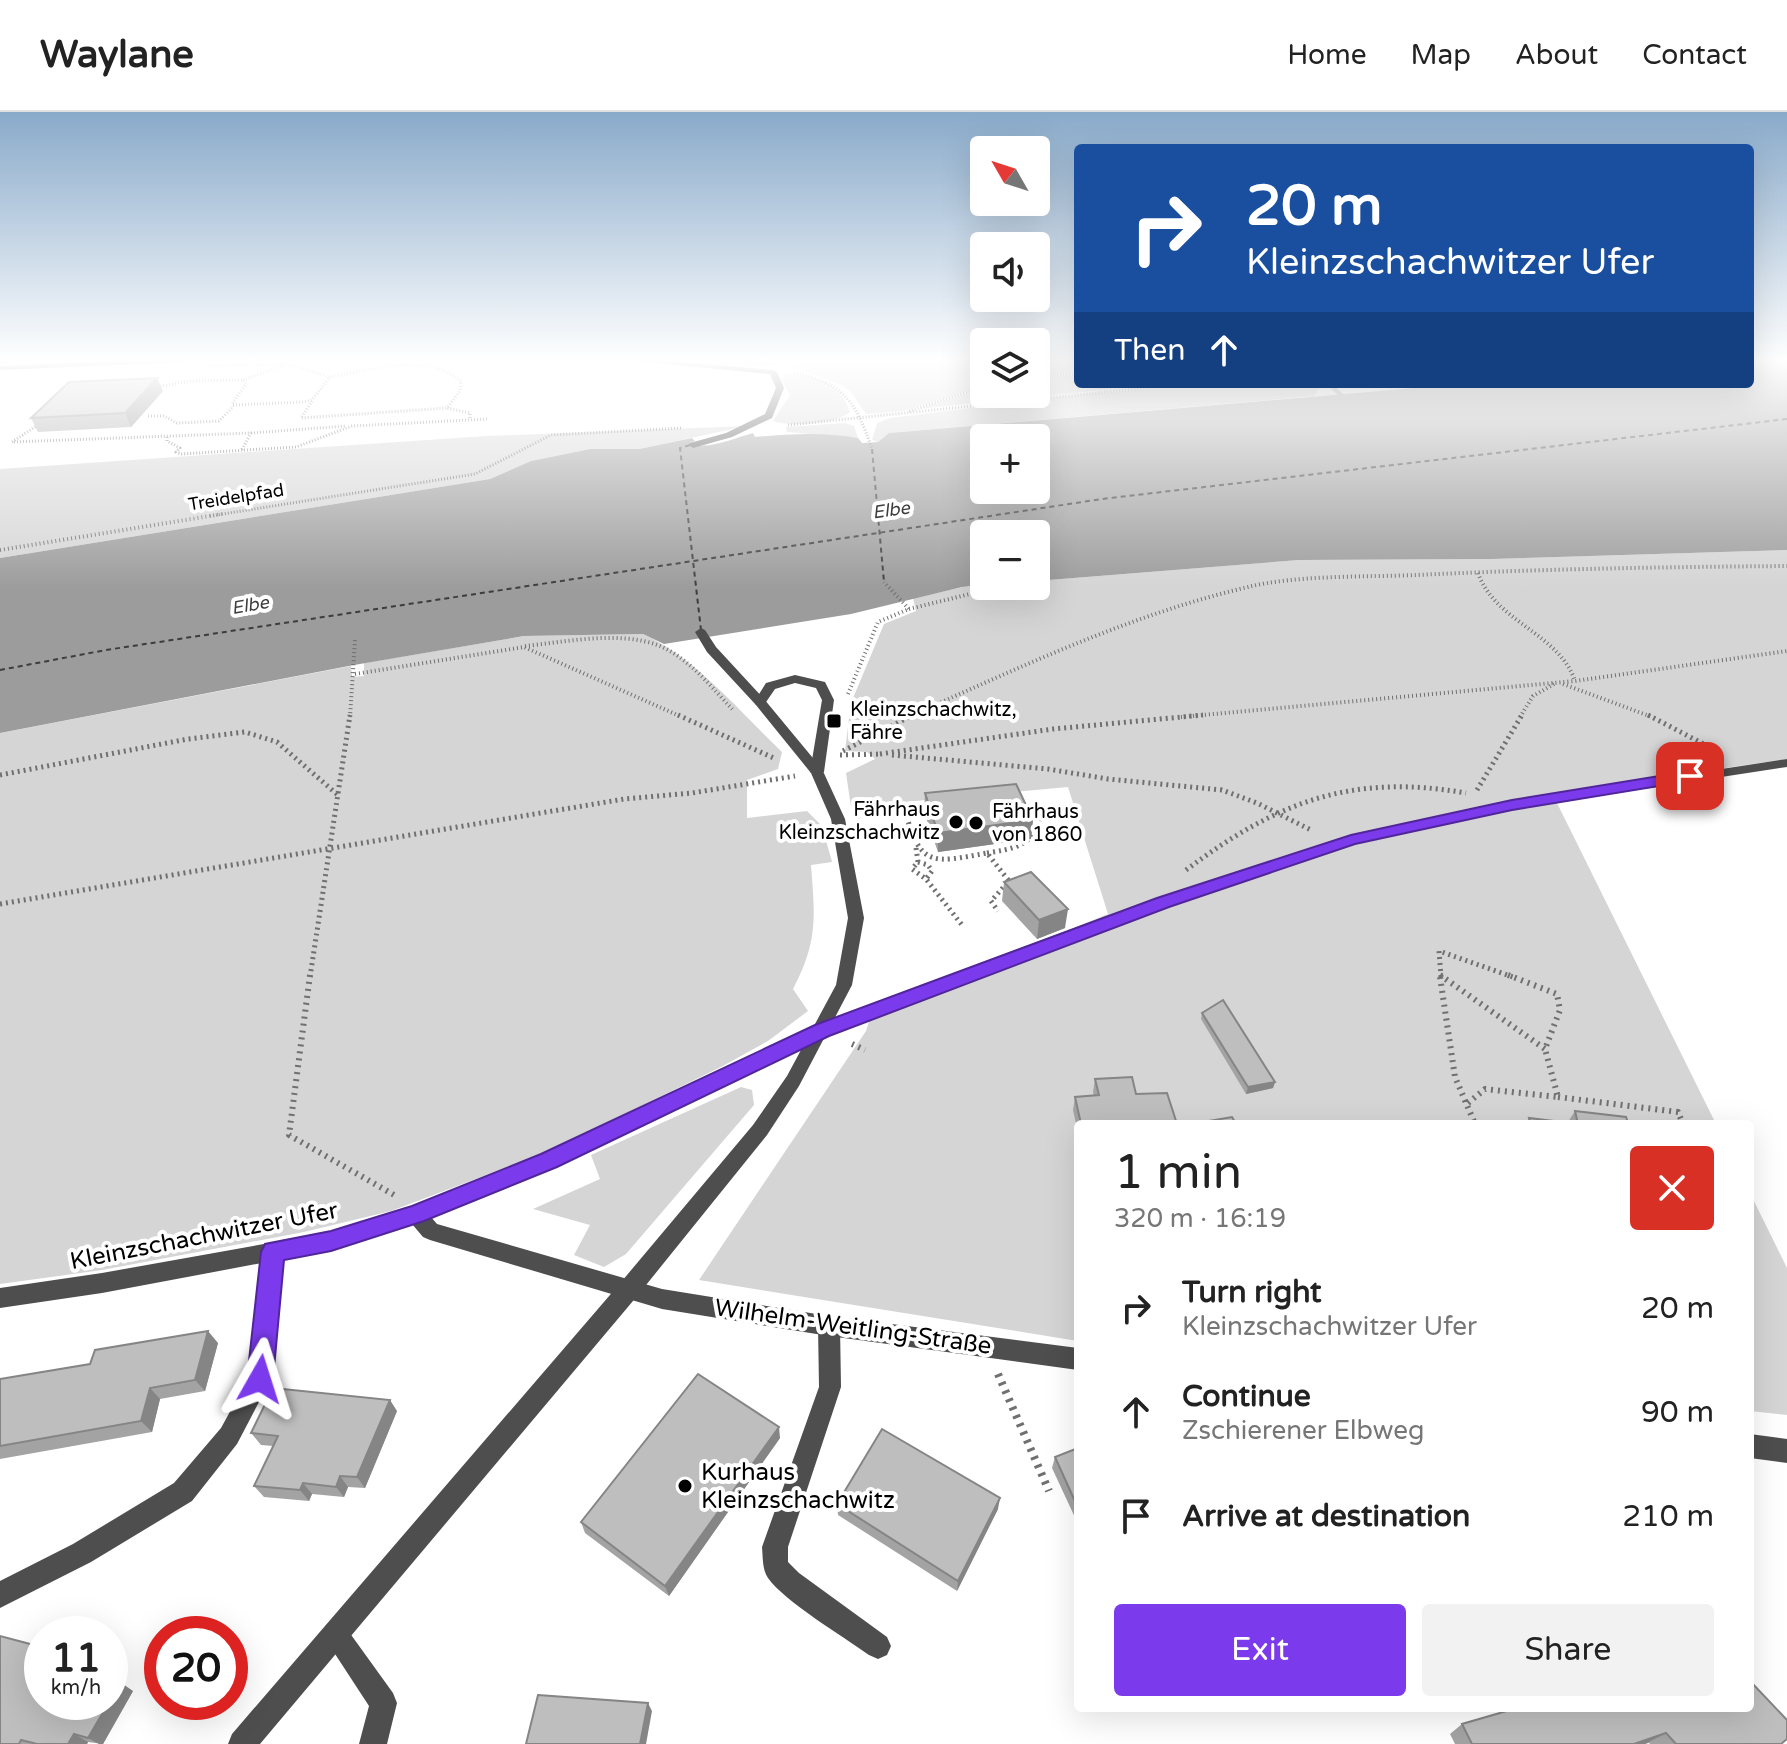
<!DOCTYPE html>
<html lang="en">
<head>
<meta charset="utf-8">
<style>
  body { margin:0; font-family:"Varela Round",sans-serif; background:#f2f2f2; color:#222; height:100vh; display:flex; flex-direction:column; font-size:30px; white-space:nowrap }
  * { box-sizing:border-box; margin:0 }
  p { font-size:26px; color:#767676 }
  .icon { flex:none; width:44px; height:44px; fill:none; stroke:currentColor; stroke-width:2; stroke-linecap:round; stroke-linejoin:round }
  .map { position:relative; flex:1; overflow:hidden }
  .sheet { position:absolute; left:1074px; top:1008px; width:680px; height:592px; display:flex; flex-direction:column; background:#fff; border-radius:8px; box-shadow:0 8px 32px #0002 }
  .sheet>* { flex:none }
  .top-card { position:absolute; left:1074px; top:32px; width:680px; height:244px; border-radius:8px; box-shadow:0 8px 32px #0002; background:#1a4fa0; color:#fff; overflow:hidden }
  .needle { width:52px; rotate:309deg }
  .fabs { position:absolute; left:970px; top:24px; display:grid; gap:16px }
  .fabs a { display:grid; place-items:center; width:80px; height:80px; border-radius:8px; background:#fff; box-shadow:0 8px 32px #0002; font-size:40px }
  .speed { position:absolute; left:24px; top:1504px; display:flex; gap:16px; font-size:40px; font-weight:700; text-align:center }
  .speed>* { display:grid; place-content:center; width:104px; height:104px; border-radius:50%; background:#fff; box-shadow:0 8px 32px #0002; line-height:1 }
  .speed small { font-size:20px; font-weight:400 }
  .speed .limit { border:12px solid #d22; background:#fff; color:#111 }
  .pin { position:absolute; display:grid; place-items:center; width:68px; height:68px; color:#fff; margin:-34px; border-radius:16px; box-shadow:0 4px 12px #0006 }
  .me { position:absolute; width:88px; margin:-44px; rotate:6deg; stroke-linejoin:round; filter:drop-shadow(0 0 6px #0008) }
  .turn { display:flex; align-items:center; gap:28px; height:168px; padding:0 40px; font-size:36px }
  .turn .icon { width:104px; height:104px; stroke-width:2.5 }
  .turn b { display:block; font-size:56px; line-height:68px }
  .then { display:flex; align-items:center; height:76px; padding:0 40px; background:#0003; gap:16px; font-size:30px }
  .round { display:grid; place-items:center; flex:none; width:84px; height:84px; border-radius:8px; background:#f2f2f2 }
  .overview { display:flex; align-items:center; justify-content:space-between; height:136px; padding:0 40px }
  h1 { font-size:48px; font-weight:600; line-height:60px }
  .button { display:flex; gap:16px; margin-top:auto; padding:16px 40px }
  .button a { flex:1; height:92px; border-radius:8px; background:#7c3aed; color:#fff; font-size:32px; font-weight:600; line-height:92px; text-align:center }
  .button a+a { background:#f2f2f2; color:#222 }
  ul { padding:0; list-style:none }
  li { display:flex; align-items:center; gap:24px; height:104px; padding:0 40px }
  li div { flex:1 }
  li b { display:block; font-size:30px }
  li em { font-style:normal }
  header { display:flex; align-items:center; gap:48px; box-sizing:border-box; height:112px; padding:0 40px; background:#fff; border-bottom:2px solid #e0e0e0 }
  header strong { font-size:38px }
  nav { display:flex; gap:44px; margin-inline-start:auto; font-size:28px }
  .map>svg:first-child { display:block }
  .green { fill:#d5d5d5 }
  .water { fill:#9c9c9c; fill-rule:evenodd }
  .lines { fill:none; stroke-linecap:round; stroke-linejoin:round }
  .stream { fill:#9c9c9c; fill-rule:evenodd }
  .ferry { stroke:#3d3d3d; stroke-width:2; stroke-dasharray:5 4; stroke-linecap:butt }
  .path-far4 { stroke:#707070; stroke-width:3; stroke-dasharray:1 2; stroke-linecap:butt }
  .path-far3 { stroke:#707070; stroke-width:4; stroke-dasharray:1 3; stroke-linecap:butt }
  .path-far2 { stroke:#707070; stroke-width:5; stroke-dasharray:2 4; stroke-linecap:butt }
  .path-far1 { stroke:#707070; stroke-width:6; stroke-dasharray:2 5; stroke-linecap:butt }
  .path { stroke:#707070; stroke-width:8; stroke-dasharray:3 6; stroke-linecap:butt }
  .service { fill:#4e4e4e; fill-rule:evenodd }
  .minor { fill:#4e4e4e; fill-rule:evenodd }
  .tertiary { fill:#4e4e4e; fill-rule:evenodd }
  .wall { fill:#a3a3a3 }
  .shaded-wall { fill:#858585 }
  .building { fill:#bebebe; stroke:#858585; stroke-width:2 }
  .route { fill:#7c3aed; stroke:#51269a; stroke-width:2 }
  .poi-dot { fill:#000; stroke:#fff; stroke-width:3 }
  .labels { text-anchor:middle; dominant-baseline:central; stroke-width:8; stroke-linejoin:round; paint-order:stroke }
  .far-street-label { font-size:18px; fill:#000; stroke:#fff }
  .far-water-label { font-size:18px; font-style:italic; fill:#3d3d3d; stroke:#fff }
  .poi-label { font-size:20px; fill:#000; stroke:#fff; text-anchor:start }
  .near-street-label { font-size:24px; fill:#000; stroke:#fff }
  .near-poi-label { font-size:24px; fill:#000; stroke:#fff; text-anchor:start }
</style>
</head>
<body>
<header>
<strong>Waylane</strong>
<nav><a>Home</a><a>Map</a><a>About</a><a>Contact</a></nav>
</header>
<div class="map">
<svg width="1787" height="1632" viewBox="0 0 1787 1632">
  <rect width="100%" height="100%" fill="#fff"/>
  <path class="green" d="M 645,248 L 823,248 L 761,254 Z
    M 845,248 L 984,248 L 984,274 L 903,299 L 866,302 L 851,280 L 842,273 L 801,258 Z
    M 1036,248 L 1078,248 L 1078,262 L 1036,261 Z
    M 786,262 C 815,263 840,270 850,300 C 834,313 792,315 773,309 L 790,283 L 781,267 Z
    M 1036,264 L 1078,264 L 1078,272 L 1156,272 L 918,297 L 984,277 L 984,282 L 1036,282 Z
    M 1201,272 L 1322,272 L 1314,284 L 889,321 L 878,330 L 872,328 L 877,311 L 890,306 L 1034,288 Z
    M 845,311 L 854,314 L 858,326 L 787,320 L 786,315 Z
    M 747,314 L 639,337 L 590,337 L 531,349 L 490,367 L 0,446 L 0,357 L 486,324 Z
    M 1787,438 L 1787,647 L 1547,682 L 1557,691 L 1716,1012 L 1078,1012 L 1078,1229 L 699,1168 L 866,919 L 873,897 L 1108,802 L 1068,675 L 851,695 L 846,661 L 875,647 L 867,640 L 845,639 L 851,591 L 884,512 L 916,499 L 913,486 L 963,475 L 1036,474 L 1036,469 L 1299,448 L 1492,447 Z
    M 643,522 C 697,547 740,600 782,640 L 778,657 L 747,668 L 747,706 L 807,699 L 822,714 L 832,750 L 811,753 C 815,806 818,829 793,877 L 808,899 L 768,929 L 721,955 L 544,1041 L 391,1099 L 304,1120 L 102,1158 L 0,1172 L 0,621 L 351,554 L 352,565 L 364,564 L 364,551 L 525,524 Z
    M 741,975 L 752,978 L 754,993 L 626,1142 L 604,1155 L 574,1143 L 590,1113 L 533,1097 L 600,1067 L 591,1043 Z
    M 1750,1081 L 1787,1156 L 1787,1303 L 1750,1299 Z"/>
  <path class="water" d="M 1750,248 L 1787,248 L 1787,438 L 1492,447 L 1299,448 L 1036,469 L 1036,422 L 984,422 L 984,473 L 962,475 L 851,502 L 664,532 L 643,522 L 524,524 L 354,553 L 0,621 L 0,446 L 490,367 L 531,349 L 590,337 L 639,337 L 692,326 L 695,329 L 690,331 C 707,339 734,326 753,321 L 755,325 C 790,322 822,320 858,326 L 862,331 L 878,330 L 889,321 L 1462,272 L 1750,272 ZM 984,326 L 1036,326 L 1036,378 L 984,378 Z"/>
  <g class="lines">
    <path class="stream" d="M 1326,272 L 1332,272 L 1344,283 L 1335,294 L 1330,293 L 1338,283 Z"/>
    <path class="ferry" d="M 690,333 L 680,336 L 701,518
      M 872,337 L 884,470
      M 0,558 L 106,538 L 1102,387 L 1787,307"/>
    <path class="path-far4" d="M 205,254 L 288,252 L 330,265
      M 794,256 L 834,248
      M 794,261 C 844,270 856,291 872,337
      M 1036,263 L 1078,263
      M 243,268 L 283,254
      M 312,289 L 301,306 L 447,296
      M 233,293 L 304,290 L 312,288 L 330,265 C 371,258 426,240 461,269 L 460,279 L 447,296 L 470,301 L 470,308
      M 909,299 L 984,275
      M 148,304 L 164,304 L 177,311 L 219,309 L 233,295 L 233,290 L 246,272 L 243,268 L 190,269 L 156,275
      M 38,313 L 12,330 L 251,321 L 241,339
      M 788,313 L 1185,272
      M 251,321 L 346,314
      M 167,325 L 167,329 L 180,336 L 176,340 L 181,342 L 296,335 L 352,314 L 488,307
      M 210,404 L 475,362 L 551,323 L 682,316"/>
    <path class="path-far3" d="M 0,438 L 222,402
      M 1036,449 L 1041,449
      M 976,455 L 984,454
      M 1478,461 C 1495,510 1559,521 1575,569
      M 909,497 L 970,482 L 1034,474
      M 525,534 C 566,530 620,518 660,534 C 689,546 713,577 734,599
      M 355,562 L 524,535 L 682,605
      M 1563,572 L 1652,605
      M 848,582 L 878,510 L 909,497 L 884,470
      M 350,605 L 355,528
      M 908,605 C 1019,556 1129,503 1248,475 C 1296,463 1366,465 1417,463 C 1540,457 1663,455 1787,454
      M 1181,605 L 1575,569 L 1787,539
      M 1520,605 L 1533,584 L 1554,572"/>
    <path class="path-far2" d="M 678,603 L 776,647
      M 1648,603 L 1719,640
      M 843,639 L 913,603
      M 880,642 L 1053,617 L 1203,603
      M 840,643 L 882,642
      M 892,643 L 1048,657 L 1108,667 L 1222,678 L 1257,691 L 1311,718
      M 0,663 L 188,627 L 245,620 L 277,630 L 339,684
      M 1477,678 L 1522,603
      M 905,698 L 930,694
      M 858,704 L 905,698 C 920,756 933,751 987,741 L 1009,769 L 991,789 L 998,799
      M 916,736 L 918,750 L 912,757 L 926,767 L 962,813
      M 987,741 C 1012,737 1034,734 1040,706
      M 918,750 L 928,753 L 932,759 L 926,767
      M 1186,758 C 1277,690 1351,661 1466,681
      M 0,792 L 624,687 L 692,681 L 795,664
      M 310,865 L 350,603
      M 1441,865 L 1439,839 L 1513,865"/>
    <path class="path-far1" d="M 310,863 L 289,1023 L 396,1084
      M 1440,863 L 1545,937
      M 1508,863 L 1557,882 L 1560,898 L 1545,937
      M 1440,865 L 1455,965 L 1475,1012
      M 852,932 L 865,938
      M 1558,985 L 1678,1000 L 1683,1012
      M 1468,991 L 1485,977 L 1558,985 L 1545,937"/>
    <path class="path" d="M 998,1262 L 1049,1379"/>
    <path class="service" d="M 130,248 L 190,248 L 186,250 L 0,258 L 0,254 Z
      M 795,563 L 825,570 L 834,588 L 824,660 L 817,664 L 810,660 L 822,588 L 816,576 L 795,571 L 775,577 L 764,593 L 756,593 L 754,590 L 766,571 Z
      M 273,1131 L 280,1134 L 283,1140 L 271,1267 L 237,1332 L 192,1389 L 91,1450 L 0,1496 L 0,1469 L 73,1432 L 174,1371 L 221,1316 L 249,1265 L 263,1140 L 266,1134 Z
      M 829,1204 L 837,1207 L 840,1214 L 841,1275 L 788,1435 L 788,1450 L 799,1461 L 887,1525 L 891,1534 L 887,1543 L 878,1547 L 869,1543 C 844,1525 784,1489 768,1466 C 762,1457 763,1445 762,1435 L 819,1275 L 818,1214 L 821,1207 Z"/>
    <path class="minor" d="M 624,248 L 657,248 L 773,258 L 777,260 L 784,276 L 772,306 L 732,325 L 693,336 L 689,333 L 690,331 L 726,321 L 765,302 L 776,276 L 770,262 Z
      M 1787,647 L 1787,655 L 1512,697 L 1354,732 L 1116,813 L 828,923 L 556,1055 L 431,1105 L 437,1112 L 662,1177 L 829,1204 L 1078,1236 L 1078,1258 L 829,1224 L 662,1197 L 430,1128 L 423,1125 L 412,1112 L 331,1138 L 102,1181 L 0,1196 L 0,1176 L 102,1161 L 331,1120 L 413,1094 L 542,1043 L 816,913 L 1104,805 L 1346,725 L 1512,689 Z
      M 1750,1322 L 1787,1327 L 1787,1351 L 1750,1346 Z
      M 335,1509 L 344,1513 L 393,1581 L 397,1591 L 387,1632 L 359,1632 L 369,1594 L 322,1522 L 326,1513 Z"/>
    <path class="tertiary" d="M 701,516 L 705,518 L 716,535 L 764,587 L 822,657 L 845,707 L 864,806 L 852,873 L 799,974 L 767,1023 L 638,1183 L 260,1632 L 228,1632 L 232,1622 L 622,1169 L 753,1013 L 787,964 L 836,873 L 848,806 L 831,707 L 811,661 L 756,593 L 707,540 L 695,520 Z"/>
  </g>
  <path class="wall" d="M 163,279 L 131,315 L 38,320 L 31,306 Z
    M 925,681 L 1033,708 L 1031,727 L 938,740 L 924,700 Z
    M 1004,770 L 1065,816 L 1037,827 L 1002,789 Z
    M 1202,901 L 1275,970 L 1273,976 L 1246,982 L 1201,907 Z
    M 1095,967 L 1136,982 L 1177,1012 L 1078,1012 L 1078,1021 L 1073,998 L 1075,985 L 1094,984 L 1093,980 Z
    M 1575,999 L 1628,1011 L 1641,1012 L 1525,1012 L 1529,1006 L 1568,1010 Z
    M 218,1231 L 205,1279 L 160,1287 L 152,1320 L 0,1347 L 0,1267 Z
    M 397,1299 L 365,1376 L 348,1375 L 344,1385 L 312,1382 L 309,1389 L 264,1385 L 254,1374 L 273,1334 L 261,1333 L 251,1321 Z
    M 780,1326 L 669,1484 L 585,1421 L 581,1410 Z
    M 1078,1336 L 1078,1412 L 1052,1356 L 1055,1345 Z
    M 837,1392 L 998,1397 L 957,1479 L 838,1403 Z
    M 133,1579 L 103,1632 L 88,1630 L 87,1632 L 0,1632 L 42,1590 Z
    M 1503,1596 L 1750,1596 L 1781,1632 L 1650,1632 L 1649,1631 L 1645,1632 L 1455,1632 L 1450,1622 L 1462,1612 L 1505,1600 Z"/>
  <path class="shaded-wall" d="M 0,248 L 9,248 L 6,251 L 0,252 Z
    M 157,266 L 163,279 L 131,315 L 125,301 Z
    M 1033,708 L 1031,727 L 938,740 L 938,721 Z
    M 1068,797 L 1065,816 L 1037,827 L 1039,808 Z
    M 1275,970 L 1273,976 L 1246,982 L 1248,975 Z
    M 208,1219 L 218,1231 L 205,1279 L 195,1268 Z
    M 150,1276 L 160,1287 L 152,1320 L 141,1309 Z
    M 390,1288 L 397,1299 L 365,1376 L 357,1365 Z
    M 779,1315 L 780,1326 L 669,1484 L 665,1474 Z
    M 340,1364 L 348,1375 L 344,1385 L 336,1375 Z
    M 303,1371 L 312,1382 L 309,1389 L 300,1378 Z
    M 1000,1386 L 998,1397 L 957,1479 L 958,1469 Z
    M 120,1570 L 133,1579 L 103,1632 L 99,1632 L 88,1626 L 109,1590 L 110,1590 Z
    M 648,1591 L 652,1599 L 646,1632 L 640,1632 Z
    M 1666,1621 L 1645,1632 L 1634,1632 Z
    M 74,1622 L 88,1630 L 87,1632 L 68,1632 Z"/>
  <path class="building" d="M 157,266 L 125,301 L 31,306 L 69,270 Z
    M 1016,672 L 1033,708 L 938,721 L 925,681 Z
    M 1031,760 L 1068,797 L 1039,808 L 1004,770 Z
    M 1223,888 L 1275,970 L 1248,975 L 1202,901 Z
    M 1132,965 L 1136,982 L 1167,981 L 1177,1012 L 1081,1012 L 1075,985 L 1099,983 L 1095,967 Z
    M 1575,999 L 1626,1005 L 1628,1011 L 1641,1012 L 1531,1012 L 1529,1006 L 1578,1012 Z
    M 1232,1005 L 1236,1012 L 1191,1012 Z
    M 208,1219 L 195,1268 L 150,1276 L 141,1309 L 0,1334 L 0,1267 L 90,1252 L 95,1238 Z
    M 698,1262 L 779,1315 L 665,1474 L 581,1410 Z
    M 273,1276 L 390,1288 L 357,1365 L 340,1364 L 336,1375 L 303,1371 L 300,1378 L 254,1374 L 278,1324 L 251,1321 Z
    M 882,1317 L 1000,1386 L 958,1469 L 837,1392 Z
    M 1078,1336 L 1078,1396 L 1055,1345 Z
    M 42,1520 L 49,1522 L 42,1522 L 42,1590 L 109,1590 L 88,1626 L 74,1622 L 68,1632 L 37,1632 L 21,1628 L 19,1632 L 0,1632 L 0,1524 L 34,1533 Z
    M 110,1568 L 120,1570 L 110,1588 Z
    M 1750,1569 L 1787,1608 L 1787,1627 L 1781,1632 L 1676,1632 L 1666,1621 L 1634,1632 L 1472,1632 L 1462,1612 L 1517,1596 L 1750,1596 Z
    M 538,1583 L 648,1591 L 640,1632 L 526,1632 Z"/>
  <linearGradient id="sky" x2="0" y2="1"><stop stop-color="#89aaca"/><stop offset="0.52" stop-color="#fff"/><stop offset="1" stop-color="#fff" stop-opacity="0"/></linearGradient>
  <rect width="1787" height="477" fill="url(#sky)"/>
  <path class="route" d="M 1690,659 L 1696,661 L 1696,668 L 1512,698 L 1355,732 L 1169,795 L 829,924 L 557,1055 L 424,1109 L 331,1139 L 284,1148 L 273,1267 L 269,1276 L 260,1279 L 251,1276 L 247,1267 L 261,1140 L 265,1132 L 331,1119 L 412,1094 L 541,1042 L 815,913 L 1157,786 L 1351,723 L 1512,688 Z"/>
  <g class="poi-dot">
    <rect x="826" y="601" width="16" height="16" rx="4"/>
    <circle cx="956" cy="710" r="8"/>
    <circle cx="976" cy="711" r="8"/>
    <circle cx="685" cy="1374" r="8"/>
  </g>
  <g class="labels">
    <g class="far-street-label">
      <text transform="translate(236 385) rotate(-9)">Treidelpfad</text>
    </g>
    <g class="far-water-label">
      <text transform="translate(891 398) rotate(-8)">Elbe</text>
      <text transform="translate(250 493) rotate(-10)">Elbe</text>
    </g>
    <g class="poi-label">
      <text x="850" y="598">Kleinzschachwitz,<tspan x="850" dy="23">Fähre</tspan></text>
      <text x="940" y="698" text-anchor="end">Fährhaus<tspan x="940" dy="23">Kleinzschachwitz</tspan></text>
      <text x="992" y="700">Fährhaus<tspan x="992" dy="23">von 1860</tspan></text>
    </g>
    <g class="near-street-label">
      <text transform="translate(204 1124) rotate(-11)">Kleinzschachwitzer Ufer</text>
      <text transform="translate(853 1215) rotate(8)">Wilhelm-Weitling-Straße</text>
    </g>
    <g class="near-poi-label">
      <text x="701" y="1360">Kurhaus<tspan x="701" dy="28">Kleinzschachwitz</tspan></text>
    </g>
  </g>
</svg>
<div class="fabs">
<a><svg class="needle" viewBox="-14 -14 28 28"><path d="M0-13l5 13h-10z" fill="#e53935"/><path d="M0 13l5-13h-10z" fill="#767676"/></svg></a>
<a><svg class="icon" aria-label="sound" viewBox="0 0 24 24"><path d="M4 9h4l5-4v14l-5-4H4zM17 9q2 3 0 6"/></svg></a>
<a><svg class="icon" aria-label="layers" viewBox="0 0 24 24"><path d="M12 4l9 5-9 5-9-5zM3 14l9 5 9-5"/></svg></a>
<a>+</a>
<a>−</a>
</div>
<div class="speed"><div>11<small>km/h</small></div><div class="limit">20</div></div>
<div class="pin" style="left:1690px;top:664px;background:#d93025"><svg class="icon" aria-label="arrive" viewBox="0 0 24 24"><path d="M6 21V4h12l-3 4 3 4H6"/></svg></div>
<svg class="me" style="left:260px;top:1267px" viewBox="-20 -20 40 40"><path d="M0-17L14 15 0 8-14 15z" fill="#7c3aed" stroke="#fff" stroke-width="4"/></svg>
<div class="top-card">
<div class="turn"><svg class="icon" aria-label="right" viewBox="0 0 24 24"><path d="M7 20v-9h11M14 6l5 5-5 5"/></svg><div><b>20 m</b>Kleinzschachwitzer Ufer</div></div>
<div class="then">Then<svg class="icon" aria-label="ahead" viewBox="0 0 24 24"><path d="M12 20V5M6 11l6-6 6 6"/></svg></div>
</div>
<section class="sheet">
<div class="overview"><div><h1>1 min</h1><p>320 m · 16:19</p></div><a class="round" style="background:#d93025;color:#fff"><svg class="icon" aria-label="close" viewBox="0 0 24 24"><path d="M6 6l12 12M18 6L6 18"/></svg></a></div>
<ul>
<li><svg class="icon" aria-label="right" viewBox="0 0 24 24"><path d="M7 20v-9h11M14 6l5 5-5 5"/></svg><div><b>Turn right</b><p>Kleinzschachwitzer Ufer</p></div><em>20 m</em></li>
<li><svg class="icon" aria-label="ahead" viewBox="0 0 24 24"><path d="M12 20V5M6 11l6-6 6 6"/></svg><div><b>Continue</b><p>Zschierener Elbweg</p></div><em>90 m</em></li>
<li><svg class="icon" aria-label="arrive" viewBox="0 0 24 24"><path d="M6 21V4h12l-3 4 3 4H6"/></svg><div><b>Arrive at destination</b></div><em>210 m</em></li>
</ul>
<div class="button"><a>Exit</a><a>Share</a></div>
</section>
</div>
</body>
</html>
